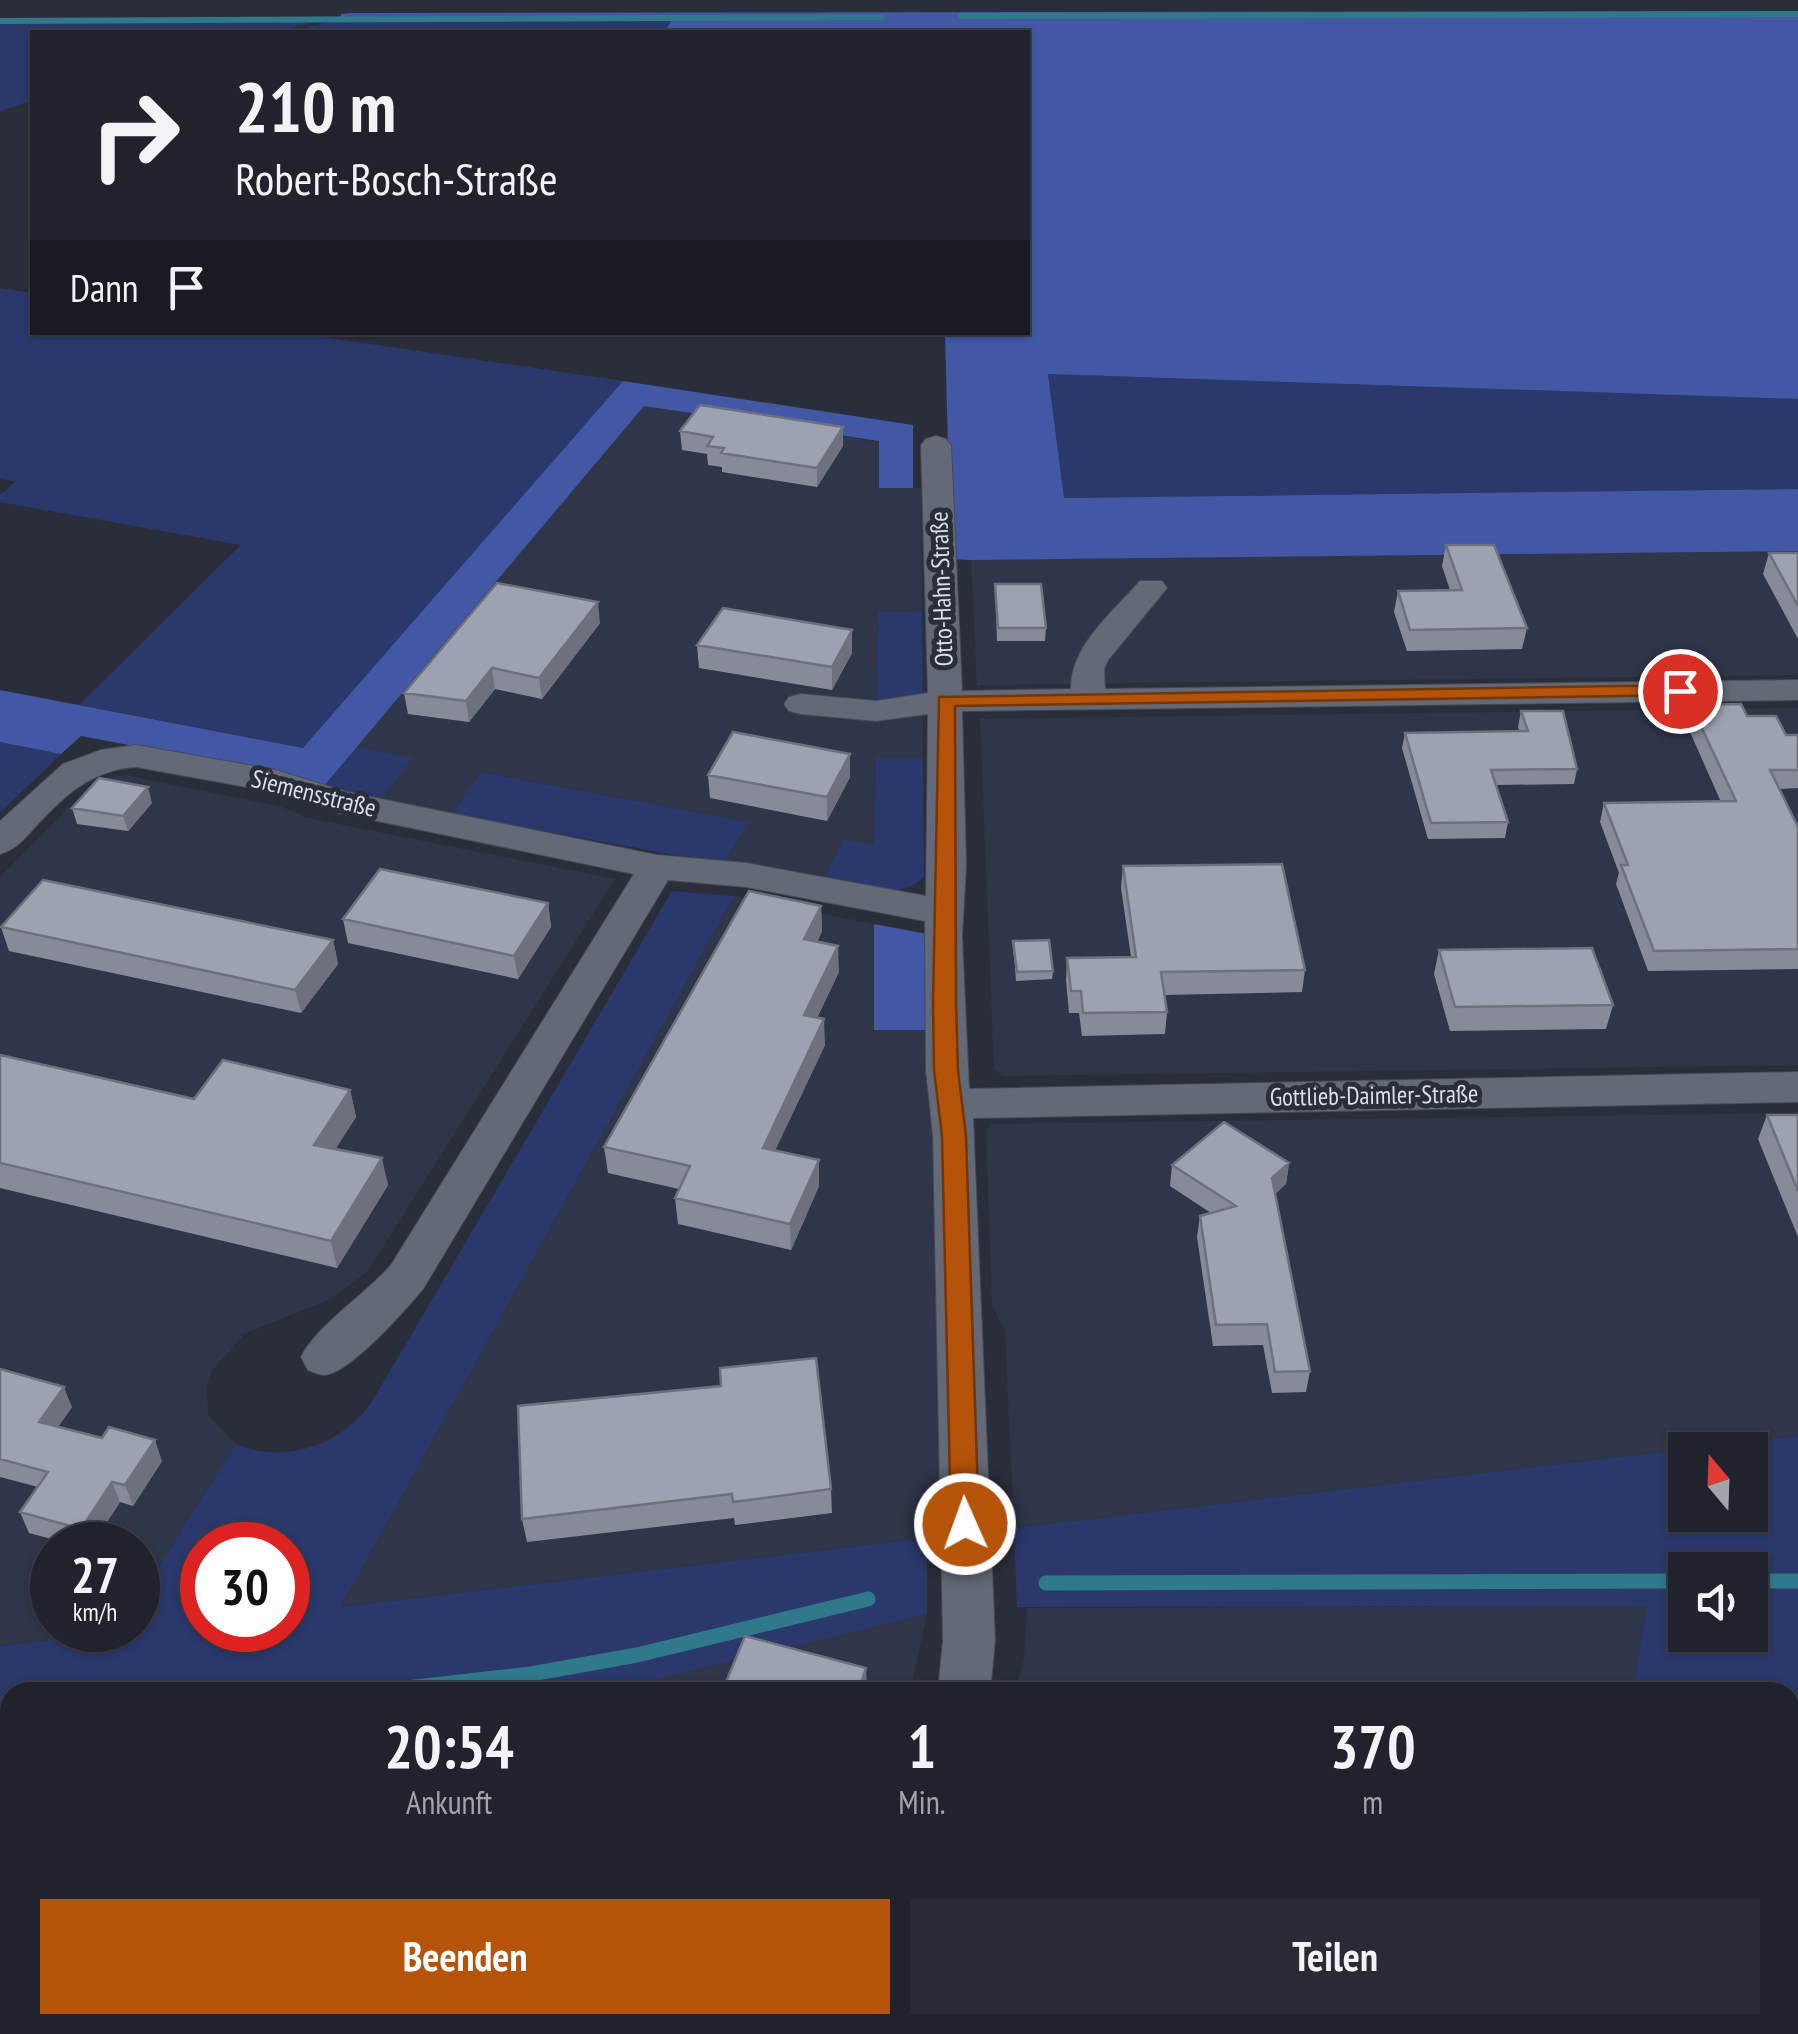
<!DOCTYPE html>
<html lang="de">
<head>
<meta charset="utf-8">
<style>
  body { margin:0; font-family:"PT Sans Narrow",sans-serif; background:#282a34; color:#f1f3f6; height:100vh; display:flex; flex-direction:column; font-size:38px; white-space:nowrap }
  * { box-sizing:border-box; margin:0 }
  p { font-size:32px; color:#a2a4a9 }
  .icon { flex:none; width:55px; height:55px; fill:none; stroke:currentColor; stroke-width:2; stroke-linecap:round; stroke-linejoin:round }
  .map { position:relative; flex:1; overflow:hidden }
  .side { position:absolute; left:0px; top:1682px; width:1800px; height:352px; display:flex; flex-direction:column; background:#20222c; border-radius:30px 30px 0 0; box-shadow:0 2px 8px #0004,0 0 0 2px #3d3f48 }
  .side>* { flex:none }
  .top-card { position:absolute; left:30px; top:30px; width:1000px; height:305px; border-radius:0px; box-shadow:0 2px 8px #0004,0 0 0 2px #3d3f48; background:#20222c; color:#f1f3f6; overflow:hidden }
  .needle { width:65px; rotate:341deg }
  .tools { position:absolute; left:1668px; top:1432px; display:grid; gap:20px }
  .tools a { display:grid; place-items:center; width:100px; height:100px; border-radius:0px; background:#20222c; box-shadow:0 2px 8px #0004,0 0 0 2px #3d3f48; font-size:50px }
  .speed { position:absolute; left:30px; top:1522px; display:flex; gap:20px; font-size:50px; font-weight:700; text-align:center }
  .speed>* { display:grid; place-content:center; width:130px; height:130px; border-radius:50%; background:#20222c; box-shadow:0 2px 8px #0004,0 0 0 2px #3d3f48; line-height:1 }
  .speed small { font-size:25px; font-weight:400 }
  .speed .limit { border:15px solid #d22; background:#fff; color:#111 }
  .pin { position:absolute; display:grid; place-items:center; width:85px; height:85px; color:#fff; margin:-42px; border:5px solid #fff; border-radius:50%; box-shadow:0 2px 10px #0007 }
  .me { position:absolute; width:110px; margin:-55px; rotate:358deg; stroke-linejoin:round; filter:drop-shadow(0 0 8px #0008) }
  .turn { display:flex; align-items:center; gap:35px; height:210px; padding:0 40px; font-size:45px }
  .turn .icon { width:130px; height:130px; stroke-width:2.5 }
  .turn b { display:block; font-size:70px; line-height:85px }
  .then { display:flex; align-items:center; height:95px; padding:0 40px; background:#0003; gap:20px; font-size:38px }
  .eta { display:flex; justify-content:space-evenly; align-items:center; height:170px; text-align:center }
  .eta b { font-size:60px; font-weight:800; line-height:70px }
  .button { display:flex; gap:20px; margin-top:auto; padding:20px 40px }
  .button a { flex:1; height:115px; border-radius:0px; background:#b45309; color:#fff; font-size:40px; font-weight:800; line-height:115px; text-align:center }
  .button a+a { background:#282a34; color:#f1f3f6 }
  .map>svg:first-child { display:block }
  .built { fill:#303649 }
  .green { fill:#2a386c; fill-rule:evenodd }
  .forest { fill:#4258a5 }
  .lines { fill:none; stroke-linecap:round; stroke-linejoin:round }
  .stream-far1 { stroke:#30798a; stroke-width:6 }
  .stream { stroke:#30798a; stroke-width:15 }
  .minor-casing { stroke:#474a55; stroke-width:2 }
  .minor { fill:#646978; fill-rule:evenodd }
  .wall { fill:#878b99 }
  .shaded-wall { fill:#6e717d }
  .building { fill:#9da2b2; stroke:#6e717d; stroke-width:2.5 }
  .route { fill:#b45309; stroke:#753606; stroke-width:2.5 }
  .labels { text-anchor:middle; dominant-baseline:central; stroke-width:10; stroke-linejoin:round; paint-order:stroke }
  .street-label { font-size:25px; fill:#dcdfe7; stroke:#2a2e3b }
</style>
</head>
<body>
<div class="map">
<svg width="1798" height="2034" viewBox="0 0 1798 2034">
  <rect width="100%" height="100%" fill="#2a2e3b"/>
  <path class="built" d="M 645,405 L 879,442 L 879,487 L 921,488 L 922,611 L 878,612 L 876,699 L 923,700 L 923,758 L 876,758 L 874,846 L 823,880 L 724,864 L 747,822 L 483,772 L 452,814 L 381,800 L 356,747 Z
    M 1798,551 L 1798,675 L 977,685 L 971,560 Z
    M 1798,708 L 1798,1065 L 1003,1076 L 994,1069 L 980,719 Z
    M 125,775 L 282,807 L 308,818 L 615,879 L 367,1272 L 331,1299 L 246,1333 L 212,1370 L 206,1388 L 208,1415 L 236,1444 L 138,1600 L 138,1545 L 52,1545 L 52,1630 L 118,1630 L 116,1633 L 0,1646 L 0,877 L 90,786 L 107,777 Z
    M 734,896 L 874,924 L 874,1029 L 928,1030 L 945,1531 L 928,1531 L 927,1538 L 339,1607 Z
    M 1798,1113 L 1798,1436 L 1014,1528 L 1005,1331 L 992,1305 L 986,1130 L 992,1124 Z
    M 1648,1606 L 1633,1692 L 1015,1692 L 1024,1659 L 1027,1608 Z
    M 927,1614 L 910,1692 L 601,1692 L 747,1655 Z
    M 1790,1699 L 1798,1699 L 1798,2034 L 885,2034 L 889,2025 L 1790,2025 Z
    M 10,1770 L 10,2025 L 767,2025 L 763,2034 L 0,2034 L 0,1772 Z"/>
  <path class="green" d="M 689,19 L 680,32 L 292,32 L 331,21 Z
    M 319,21 L 275,32 L 32,32 L 32,101 L 0,111 L 0,23 Z
    M 0,288 L 32,293 L 32,332 L 296,333 L 623,381 L 304,748 L 79,705 L 241,545 L 0,502 L 0,495 L 15,482 L 0,478 Z
    M 1048,374 L 1798,399 L 1798,489 L 1064,498 Z
    M 922,611 L 923,700 L 876,700 L 878,612 Z
    M 0,742 L 61,754 L 0,813 Z
    M 356,747 L 412,758 L 381,800 L 323,787 Z
    M 876,758 L 923,758 L 924,877 C 899,903 854,885 823,880 L 843,840 L 874,845 Z
    M 482,772 L 748,822 L 724,864 L 452,814 Z
    M 672,891 L 734,896 L 340,1607 L 927,1538 L 927,1614 L 601,1692 L 10,1692 L 10,1770 L 0,1772 L 0,1646 L 138,1630 L 138,1600 L 236,1444 C 286,1465 343,1445 373,1400 ZM 202,1545 L 288,1545 L 288,1630 L 202,1630 Z
    M 1798,1436 L 1798,1699 L 1790,1699 L 1790,1692 L 1633,1692 L 1647,1606 L 1017,1607 L 1014,1528 ZM 1685,1450 L 1750,1450 L 1750,1515 L 1685,1515 ZM 1685,1570 L 1750,1570 L 1750,1635 L 1685,1635 Z"/>
  <path class="forest" d="M 1798,11 L 1798,399 L 1048,374 L 1064,498 L 1798,489 L 1798,551 L 971,560 L 951,559 L 945,333 L 1028,332 L 1028,32 L 665,32 L 671,21 L 341,19 L 341,14 L 351,13 Z
    M 623,381 L 913,425 L 913,488 L 879,488 L 879,441 L 644,406 L 323,787 L 297,777 L 81,736 L 61,754 L 0,742 L 0,690 L 303,748 Z
    M 874,924 L 927,934 L 928,1030 L 874,1030 Z"/>
  <g class="lines">
    <path class="stream-far1" d="M 961,16 L 1798,14
      M 0,21 L 881,17"/>
    <path class="stream" d="M 1750,1581 L 1798,1581
      M 1046,1583 L 1685,1581
      M 371,1692 L 531,1674 L 637,1655 L 868,1599
      M 0,1736 L 10,1735"/>
    <g class="minor-casing">
      <path id="minor" d="M 936,436 L 946,439 L 951,445 L 962,691 L 1071,689 C 1070,646 1113,612 1140,581 L 1162,581 L 1167,588 L 1108,660 L 1104,669 L 1105,689 L 1798,680 L 1798,700 L 962,711 L 966,866 L 962,936 L 969,1089 L 1798,1072 L 1798,1102 L 973,1118 L 995,1640 L 990,1692 L 938,1692 L 943,1640 L 933,1136 L 926,1070 L 925,921 L 746,887 L 668,880 L 423,1289 C 406,1309 348,1376 323,1375 C 317,1374 313,1372 308,1370 L 301,1357 C 318,1324 365,1295 391,1265 L 634,874 L 339,813 L 269,791 L 136,767 C 92,770 66,794 37,825 C 25,838 17,849 0,854 L 0,821 L 63,764 L 101,750 L 136,745 L 276,770 L 347,792 L 657,855 L 746,863 L 926,896 L 928,714 L 876,721 L 801,714 L 789,711 L 784,704 L 789,697 L 801,694 L 876,701 L 928,693 L 921,445 L 926,439 Z
        M 189,2025 L 265,2025 L 268,2034 L 193,2034 Z
        M 818,2025 L 877,2025 L 873,2034 L 815,2034 Z"/>
    </g>
    <use href="#minor" class="minor"/>
  </g>
  <path class="wall" d="M 680,431 L 843,446 L 817,487 L 722,472 L 722,467 L 708,465 L 707,454 L 682,450 Z
    M 1446,545 L 1527,628 L 1522,649 L 1407,651 L 1394,612 L 1398,591 L 1450,590 L 1442,566 Z
    M 1769,553 L 1798,553 L 1798,639 L 1763,574 Z
    M 995,584 L 1046,628 L 1045,641 L 997,641 Z
    M 600,623 L 542,699 L 495,689 L 469,722 L 408,714 L 404,693 Z
    M 697,645 L 852,653 L 832,690 L 699,668 Z
    M 1691,705 L 1747,716 L 1786,735 L 1798,735 L 1798,788 L 1780,789 L 1798,827 L 1798,969 L 1648,971 L 1616,884 L 1619,873 L 1600,822 L 1604,803 L 1721,802 L 1686,723 Z
    M 1521,711 L 1577,769 L 1574,784 L 1496,785 L 1508,822 L 1505,838 L 1428,839 L 1402,748 L 1405,733 L 1519,731 L 1518,727 Z
    M 708,775 L 850,777 L 827,821 L 710,798 Z
    M 152,803 L 128,831 L 77,824 L 72,808 Z
    M 1123,866 L 1305,970 L 1302,992 L 1164,995 L 1167,1012 L 1165,1034 L 1082,1036 L 1079,1013 L 1069,1013 L 1066,980 L 1067,958 L 1131,957 L 1121,888 Z
    M 548,903 L 551,927 L 518,979 L 348,943 L 343,919 Z
    M 821,906 L 822,931 L 817,942 L 839,972 L 817,1018 L 825,1045 L 775,1150 L 819,1186 L 791,1250 L 678,1224 L 675,1198 L 679,1189 L 608,1173 L 604,1147 Z
    M 1,927 L 333,940 L 338,964 L 301,1013 L 9,951 Z
    M 1013,941 L 1053,971 L 1052,979 L 1016,981 Z
    M 1439,950 L 1613,1005 L 1606,1029 L 1450,1031 L 1434,974 Z
    M 0,1055 L 194,1099 L 350,1090 L 356,1117 L 335,1149 L 388,1185 L 337,1268 L 0,1188 Z
    M 1767,1115 L 1798,1115 L 1798,1237 L 1758,1139 Z
    M 1289,1163 L 1286,1184 L 1275,1194 L 1310,1371 L 1306,1392 L 1272,1393 L 1263,1345 L 1213,1346 L 1197,1237 L 1200,1216 L 1211,1213 L 1170,1186 L 1172,1165 Z
    M 0,1369 L 72,1407 L 58,1427 L 162,1461 L 133,1506 L 120,1502 L 92,1545 L 74,1545 L 29,1533 L 20,1512 L 38,1487 L 0,1477 Z
    M 518,1406 L 831,1489 L 832,1513 L 735,1525 L 734,1518 L 527,1542 L 522,1519 Z
    M 371,2025 L 637,2025 L 633,2034 L 392,2034 Z
    M 1188,2025 L 1257,2025 L 1253,2034 L 1205,2034 Z
    M 1604,2025 L 1746,2025 L 1745,2034 L 1630,2034 Z"/>
  <path class="shaded-wall" d="M 843,427 L 843,446 L 817,487 L 817,468 Z
    M 598,602 L 600,623 L 542,699 L 539,678 Z
    M 852,630 L 852,653 L 832,690 L 832,667 Z
    M 492,668 L 495,689 L 469,722 L 466,701 Z
    M 850,754 L 850,777 L 827,821 L 827,797 Z
    M 148,787 L 152,803 L 128,831 L 123,816 Z
    M 548,903 L 551,927 L 518,979 L 514,956 Z
    M 821,906 L 822,931 L 805,965 L 804,939 Z
    M 333,940 L 338,964 L 301,1013 L 295,990 Z
    M 838,946 L 839,972 L 805,1041 L 804,1015 Z
    M 824,1019 L 825,1045 L 764,1174 L 763,1148 Z
    M 350,1090 L 356,1117 L 321,1172 L 314,1145 Z
    M 382,1158 L 388,1185 L 337,1268 L 331,1241 Z
    M 819,1160 L 819,1186 L 791,1250 L 790,1224 Z
    M 1289,1163 L 1286,1184 L 1268,1199 L 1272,1178 Z
    M 64,1387 L 72,1407 L 47,1442 L 39,1422 Z
    M 155,1440 L 162,1461 L 133,1506 L 125,1485 Z
    M 112,1482 L 120,1502 L 92,1545 L 88,1545 L 81,1529 Z
    M 866,1668 L 867,1687 L 865,1692 L 858,1692 Z
    M 126,2025 L 139,2025 L 135,2034 L 123,2034 Z
    M 619,2025 L 637,2025 L 633,2034 L 615,2034 Z"/>
  <path class="building" d="M 700,405 L 843,427 L 817,468 L 721,453 L 724,448 L 707,446 L 713,437 L 680,431 Z
    M 1446,545 L 1494,545 L 1527,628 L 1410,630 L 1398,591 L 1462,590 Z
    M 1769,553 L 1798,553 L 1798,606 Z
    M 497,583 L 598,602 L 539,678 L 492,668 L 466,701 L 404,693 Z
    M 995,584 L 1041,584 L 1046,628 L 998,628 Z
    M 723,608 L 852,630 L 832,667 L 697,645 Z
    M 1741,704 L 1747,716 L 1776,716 L 1786,735 L 1798,735 L 1798,770 L 1770,770 L 1798,827 L 1798,949 L 1654,951 L 1621,865 L 1628,865 L 1604,803 L 1736,801 L 1691,705 Z
    M 1521,711 L 1563,711 L 1577,769 L 1491,770 L 1508,822 L 1431,823 L 1405,733 L 1528,731 Z
    M 733,732 L 850,754 L 827,797 L 708,775 Z
    M 99,778 L 148,787 L 123,816 L 72,808 Z
    M 1282,864 L 1305,970 L 1161,972 L 1167,1012 L 1083,1013 L 1081,991 L 1071,991 L 1067,958 L 1136,957 L 1123,866 Z
    M 380,869 L 548,903 L 514,956 L 343,919 Z
    M 43,880 L 333,940 L 295,990 L 1,927 Z
    M 749,891 L 821,906 L 804,939 L 838,946 L 804,1015 L 824,1019 L 763,1148 L 819,1160 L 790,1224 L 675,1198 L 690,1166 L 604,1147 Z
    M 1049,940 L 1053,971 L 1017,972 L 1013,941 Z
    M 1592,948 L 1613,1005 L 1455,1007 L 1439,950 Z
    M 0,1055 L 194,1099 L 223,1060 L 350,1090 L 314,1145 L 382,1158 L 331,1241 L 0,1163 Z
    M 1767,1115 L 1798,1115 L 1798,1191 Z
    M 1224,1122 L 1289,1163 L 1272,1178 L 1310,1371 L 1275,1372 L 1267,1324 L 1216,1325 L 1200,1216 L 1236,1206 L 1172,1165 Z
    M 816,1358 L 831,1489 L 733,1502 L 732,1494 L 522,1519 L 518,1406 L 721,1386 L 720,1368 Z
    M 0,1369 L 64,1387 L 39,1422 L 102,1438 L 109,1427 L 155,1440 L 125,1485 L 112,1482 L 81,1529 L 20,1512 L 48,1472 L 0,1459 Z
    M 745,1636 L 866,1668 L 858,1692 L 722,1692 Z
    M 25,2025 L 126,2025 L 123,2034 L 39,2034 L 24,2028 Z
    M 427,2025 L 619,2025 L 615,2034 L 448,2034 Z
    M 1217,2025 L 1254,2025 L 1250,2034 L 1234,2034 Z
    M 1668,2025 L 1746,2025 L 1745,2034 L 1694,2034 Z"/>
  <path class="route" d="M 1680,685 L 1687,687 L 1687,695 L 955,706 L 956,1003 L 958,1070 L 966,1136 L 979,1524 L 975,1532 L 965,1536 L 955,1532 L 951,1524 L 942,1136 L 934,1070 L 933,1003 L 939,697 Z"/>
  <g class="labels">
    <g class="street-label">
      <text transform="translate(941 589) rotate(-92)">Otto-Hahn-Straße</text>
      <text transform="translate(314 793) rotate(14)">Siemensstraße</text>
      <text transform="translate(1374 1095) rotate(-1)">Gottlieb-Daimler-Straße</text>
    </g>
  </g>
</svg>
<div class="tools">
<a><svg class="needle" viewBox="-14 -14 28 28"><path d="M0-13l5 13h-10z" fill="#e53935"/><path d="M0 13l5-13h-10z" fill="#a2a4a9"/></svg></a>
<a><svg class="icon" aria-label="sound" viewBox="0 0 24 24"><path d="M4 9h4l5-4v14l-5-4H4zM17 9q2 3 0 6"/></svg></a>
</div>
<div class="speed"><div>27<small>km/h</small></div><div class="limit">30</div></div>
<div class="pin" style="left:1680px;top:691px;background:#d93025"><svg class="icon" aria-label="arrive" viewBox="0 0 24 24"><path d="M6 21V4h12l-3 4 3 4H6"/></svg></div>
<svg class="me" style="left:965px;top:1524px" viewBox="-20 -20 40 40"><circle r="17" fill="#b45309" stroke="#fff" stroke-width="3"/><path d="M0-11L8 9 0 5-8 9z" fill="#fff"/></svg>
<div class="top-card">
<div class="turn"><svg class="icon" aria-label="right" viewBox="0 0 24 24"><path d="M7 20v-9h11M14 6l5 5-5 5"/></svg><div><b>210 m</b>Robert-Bosch-Straße</div></div>
<div class="then">Dann<svg class="icon" aria-label="arrive" viewBox="0 0 24 24"><path d="M6 21V4h12l-3 4 3 4H6"/></svg></div>
</div>
<section class="side">
<div class="eta">
<div><b>20:54</b><p>Ankunft</p></div>
<div><b>1</b><p>Min.</p></div>
<div><b>370</b><p>m</p></div>
</div>
<div class="button"><a>Beenden</a><a>Teilen</a></div>
</section>
</div>
</body>
</html>
